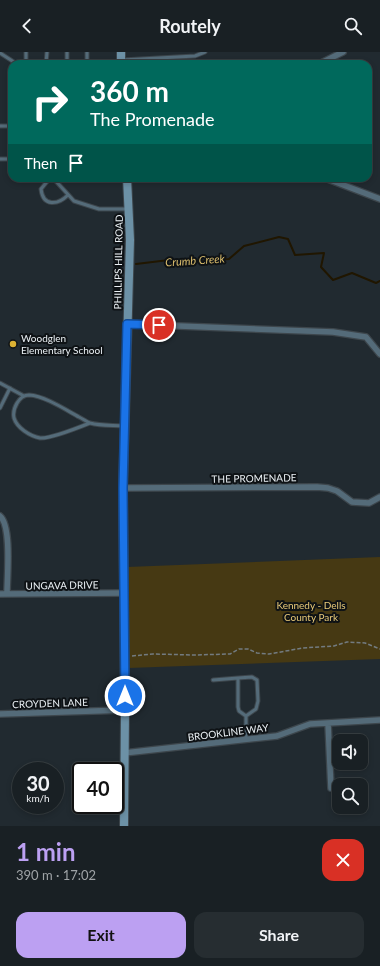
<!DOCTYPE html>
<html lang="en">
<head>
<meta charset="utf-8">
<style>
  body { margin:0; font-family:Lato,sans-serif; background:#262d31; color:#f1f3f6; height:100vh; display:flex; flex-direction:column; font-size:15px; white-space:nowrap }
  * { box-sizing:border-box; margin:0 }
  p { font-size:13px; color:#9fa3a6 }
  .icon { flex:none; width:22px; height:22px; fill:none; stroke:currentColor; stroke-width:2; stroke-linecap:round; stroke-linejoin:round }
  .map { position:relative; height:774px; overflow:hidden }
  .sheet { display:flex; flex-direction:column; background:#192024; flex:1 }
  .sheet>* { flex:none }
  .top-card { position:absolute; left:8px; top:8px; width:364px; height:122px; border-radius:12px; box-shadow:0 2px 6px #0003,0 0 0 1px #373e41; background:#00695c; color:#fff; overflow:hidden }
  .buttons { position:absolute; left:332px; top:682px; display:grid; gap:8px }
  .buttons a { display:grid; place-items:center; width:36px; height:36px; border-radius:8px; background:#192024; box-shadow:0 2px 6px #0003,0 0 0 1px #373e41; font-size:20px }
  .speed { position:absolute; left:12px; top:710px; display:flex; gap:8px; font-size:20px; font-weight:700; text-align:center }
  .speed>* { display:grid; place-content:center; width:52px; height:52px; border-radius:50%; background:#192024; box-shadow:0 2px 6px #0003,0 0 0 1px #373e41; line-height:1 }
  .speed small { font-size:10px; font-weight:400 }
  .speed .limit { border:2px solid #111; border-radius:6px; background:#fff; color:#111 }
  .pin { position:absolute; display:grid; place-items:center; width:34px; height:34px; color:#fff; margin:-17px; border:2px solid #fff; border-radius:50%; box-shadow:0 1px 4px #0007 }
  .me { position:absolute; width:44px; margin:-22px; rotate:0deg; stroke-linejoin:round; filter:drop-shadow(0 0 3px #0008) }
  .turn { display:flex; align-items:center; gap:14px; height:84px; padding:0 16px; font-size:18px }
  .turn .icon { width:52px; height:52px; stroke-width:2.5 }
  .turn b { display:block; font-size:28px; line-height:34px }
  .then { display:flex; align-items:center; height:38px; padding:0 16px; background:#0003; gap:8px; font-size:15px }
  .round { display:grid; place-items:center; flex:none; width:42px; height:42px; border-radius:12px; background:#262d31 }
  .head { display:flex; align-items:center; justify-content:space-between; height:68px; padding:0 16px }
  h1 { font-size:24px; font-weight:700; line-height:30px; color:#bca0f2 }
  .action { display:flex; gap:8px; margin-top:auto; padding:8px 16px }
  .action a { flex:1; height:46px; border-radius:12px; background:#bca0f2; color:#111; font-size:16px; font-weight:700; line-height:46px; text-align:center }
  .action a+a { background:#262d31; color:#f1f3f6 }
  header { display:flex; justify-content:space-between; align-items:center; height:52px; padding:0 16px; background:#192024; font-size:18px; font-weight:700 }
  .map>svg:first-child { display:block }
  .green { fill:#463913 }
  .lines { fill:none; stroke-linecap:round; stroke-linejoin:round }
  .stream { stroke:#201600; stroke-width:2 }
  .lane-casing { stroke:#3d464c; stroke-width:5 }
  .street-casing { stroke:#3d464c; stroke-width:8 }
  .secondary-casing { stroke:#3d464c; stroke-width:10 }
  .path { stroke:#737b80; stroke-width:1.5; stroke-dasharray:4 2; stroke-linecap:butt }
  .lane { stroke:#546b79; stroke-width:3 }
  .street { stroke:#546b79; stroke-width:5.5 }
  .secondary { stroke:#6c91a6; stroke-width:8 }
  .route-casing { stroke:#114b97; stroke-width:10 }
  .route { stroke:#1a73e8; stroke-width:7 }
  .poi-dot { fill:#dcb233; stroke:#0e1215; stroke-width:1.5 }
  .labels { text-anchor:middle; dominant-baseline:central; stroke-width:4; stroke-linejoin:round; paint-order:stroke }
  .street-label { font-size:10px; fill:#ebf1f5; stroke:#0e1215 }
  .poi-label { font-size:10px; fill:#ebf1f5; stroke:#0e1215; text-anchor:start }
  .park-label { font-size:10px; fill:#e8c978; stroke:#0e1215 }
  .water-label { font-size:11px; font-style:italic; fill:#dcbe6d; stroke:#0e1215 }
</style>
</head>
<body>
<header><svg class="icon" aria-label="back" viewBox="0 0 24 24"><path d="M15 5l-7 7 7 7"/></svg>Routely<svg class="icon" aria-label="search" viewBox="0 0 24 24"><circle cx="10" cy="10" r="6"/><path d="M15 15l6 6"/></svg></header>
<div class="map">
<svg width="380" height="774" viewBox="0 0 380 774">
  <rect width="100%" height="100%" fill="#212a30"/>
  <path class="green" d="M 380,505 L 380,607 L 128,616 L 127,515 Z"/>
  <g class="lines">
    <path class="stream" d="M 136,212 L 169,208 L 193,210 L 229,207 L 244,194 L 279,185 L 288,187 L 295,203 L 324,201 L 321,215 L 333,228 L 352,221 L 376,231 L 380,229"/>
    <g class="lane-casing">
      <path id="lane" d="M 26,0 L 26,12
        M 67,0 L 67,12
        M 87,0 L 87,12
        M 0,1 L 17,12
        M 122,8 L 195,4 L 205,0
        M 46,12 L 47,0
        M 0,74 L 12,74
        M 0,107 L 12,107
        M 50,126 L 41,137 C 43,155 58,153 68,143
        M 53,126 L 74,149 L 99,157 L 127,157
        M 0,331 L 24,344
        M 0,356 L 10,336
        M 90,371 C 80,375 49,387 40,386 C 30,384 17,376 14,366 C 12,357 19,343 29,343 C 45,344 66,358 79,365 C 83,367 87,370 90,371 C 101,374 113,373 124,374
        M 213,628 L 238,626
        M 246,664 L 256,657 L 258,649 L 257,628 L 252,625 L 238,626 L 238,655 L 239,659 L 246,664 L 246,687"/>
    </g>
    <g class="street-casing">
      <path id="street" d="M 319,12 L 343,0
        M 325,126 L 380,147
        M 127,272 L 333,280 L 366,285 L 380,302
        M 123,436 L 317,435 L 328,436 L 337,439 L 352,450 L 369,451 L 380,445
        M 0,464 C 12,474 7,526 7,542
        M 0,542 L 124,541
        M 0,662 L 125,658
        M 328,671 L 331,736
        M 124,701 L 277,684 L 310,672 L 380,668"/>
    </g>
    <g class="secondary-casing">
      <path id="secondary" d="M 121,0 L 121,12
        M 124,774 L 125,658 L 123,436 L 130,188 L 127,126"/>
    </g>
    <path class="path" d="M 132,604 L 153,602 L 194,603 L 230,602 L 239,597 L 248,597 L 257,601 L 269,602 L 303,596 L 334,594 L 347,590 L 365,591 L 380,597"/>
    <use href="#lane" class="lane"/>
    <use href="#street" class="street"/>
    <use href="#secondary" class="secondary"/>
  </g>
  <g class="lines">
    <g class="route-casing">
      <path id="route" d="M 125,644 L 123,436 L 127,272 L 159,273"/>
    </g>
    <use href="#route" class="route"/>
  </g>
  <circle class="poi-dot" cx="13" cy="292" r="4"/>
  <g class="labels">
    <g class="street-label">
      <text transform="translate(118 210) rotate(-89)">PHILLIPS HILL ROAD</text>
      <text transform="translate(254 426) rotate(-1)">THE PROMENADE</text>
      <text transform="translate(62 533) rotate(-1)">UNGAVA DRIVE</text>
      <text transform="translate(50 651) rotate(-2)">CROYDEN LANE</text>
      <text transform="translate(228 680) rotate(-7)">BROOKLINE WAY</text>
    </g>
    <g class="poi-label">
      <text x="21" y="286">Woodglen<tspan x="21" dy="12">Elementary School</tspan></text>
    </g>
    <g class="park-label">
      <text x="311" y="553">Kennedy - Dells<tspan x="311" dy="12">County Park</tspan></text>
    </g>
    <g class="water-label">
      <text transform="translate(195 208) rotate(-4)">Crumb Creek</text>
    </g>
  </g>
</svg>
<div class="buttons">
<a><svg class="icon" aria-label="sound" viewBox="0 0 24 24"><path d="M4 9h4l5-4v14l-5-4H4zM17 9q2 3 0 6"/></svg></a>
<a><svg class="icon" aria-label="search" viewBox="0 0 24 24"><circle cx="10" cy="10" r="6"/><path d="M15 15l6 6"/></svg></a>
</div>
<div class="speed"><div>30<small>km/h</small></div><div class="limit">40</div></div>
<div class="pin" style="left:159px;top:273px;background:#d93025"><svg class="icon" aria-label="arrive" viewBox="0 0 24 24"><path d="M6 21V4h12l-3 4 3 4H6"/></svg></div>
<svg class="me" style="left:125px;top:644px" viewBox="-20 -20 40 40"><circle r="17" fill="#1a73e8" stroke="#fff" stroke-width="3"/><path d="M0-11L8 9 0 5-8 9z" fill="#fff"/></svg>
<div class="top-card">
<div class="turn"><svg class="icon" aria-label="right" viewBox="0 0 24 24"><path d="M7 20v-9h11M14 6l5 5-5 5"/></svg><div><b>360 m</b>The Promenade</div></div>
<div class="then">Then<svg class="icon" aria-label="arrive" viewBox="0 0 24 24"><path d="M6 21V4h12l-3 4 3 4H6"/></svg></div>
</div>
</div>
<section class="sheet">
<div class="head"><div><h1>1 min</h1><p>390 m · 17:02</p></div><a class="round" style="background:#d93025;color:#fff"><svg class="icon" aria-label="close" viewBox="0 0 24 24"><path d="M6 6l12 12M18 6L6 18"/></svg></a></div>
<div class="action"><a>Exit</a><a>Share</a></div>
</section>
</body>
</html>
